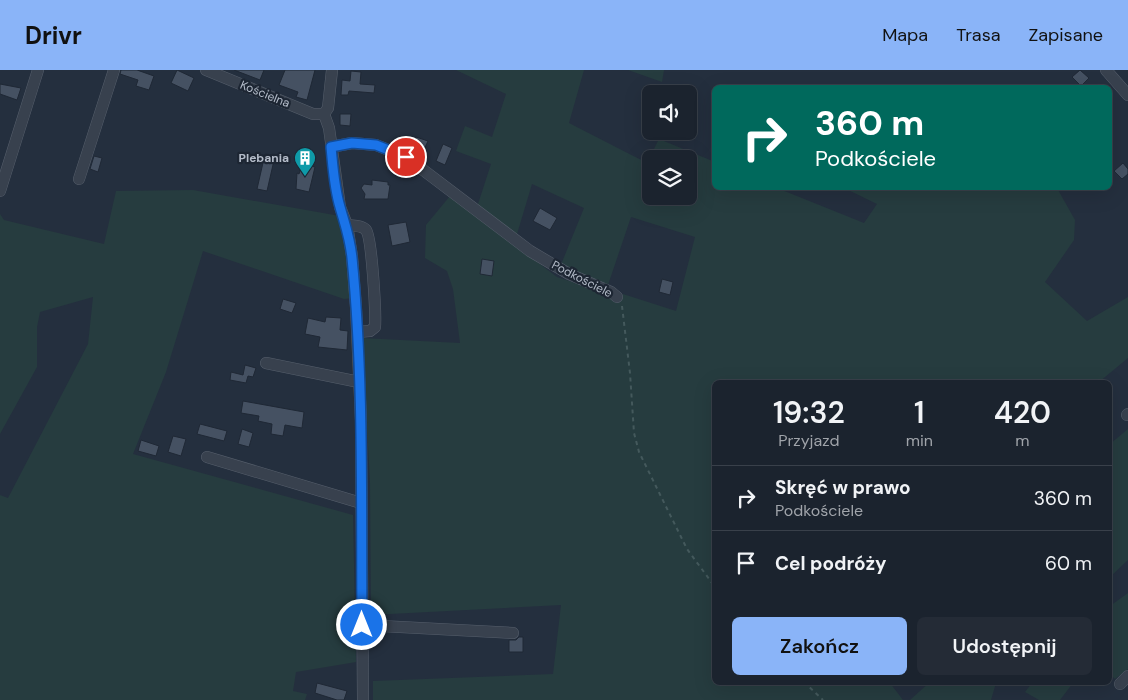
<!DOCTYPE html>
<html lang="pl">
<head>
<meta charset="utf-8">
<style>
  body { margin:0; font-family:"DM Sans",sans-serif; background:#242b36; color:#f1f3f6; height:100vh; display:flex; flex-direction:column; font-size:19px; white-space:nowrap }
  * { box-sizing:border-box; margin:0 }
  p { font-size:16px; color:#a0a4aa }
  .icon { flex:none; width:28px; height:28px; fill:none; stroke:currentColor; stroke-width:2; stroke-linecap:round; stroke-linejoin:round }
  .map { position:relative; flex:1; overflow:hidden }
  .details { position:absolute; left:712px; top:310px; width:400px; height:305px; display:flex; flex-direction:column; background:#1b232e; border-radius:8px; box-shadow:0 5px 20px #0002,0 0 0 1px #39404a }
  .details>* { flex:none }
  .banner { position:absolute; left:712px; top:15px; width:400px; height:105px; border-radius:8px; box-shadow:0 5px 20px #0002,0 0 0 1px #39404a; background:#00695c; color:#fff; overflow:hidden }
  .buttons { position:absolute; left:642px; top:15px; display:grid; gap:10px }
  .buttons a { display:grid; place-items:center; width:55px; height:55px; border-radius:8px; background:#1b232e; box-shadow:0 5px 20px #0002,0 0 0 1px #39404a; font-size:25px }
  .pin { position:absolute; display:grid; place-items:center; width:42px; height:42px; color:#fff; margin:-21px; border:2px solid #fff; border-radius:50%; box-shadow:0 1px 5px #0007 }
  .me { position:absolute; width:55px; margin:-28px; rotate:0deg; stroke-linejoin:round; filter:drop-shadow(0 0 4px #0008) }
  .turn { display:flex; align-items:center; gap:18px; height:105px; padding:0 20px; font-size:22px }
  .turn .icon { width:65px; height:65px; stroke-width:2.5 }
  .turn b { display:block; font-size:35px; line-height:42px }
  .eta { display:flex; justify-content:space-evenly; align-items:center; height:85px; text-align:center }
  .eta b { font-size:30px; font-weight:600; line-height:35px }
  .cta { display:flex; gap:10px; margin-top:auto; padding:10px 20px }
  .cta a { flex:1; height:58px; border-radius:8px; background:#8ab4f8; color:#111; font-size:20px; font-weight:600; line-height:58px; text-align:center }
  .cta a+a { background:#242b36; color:#f1f3f6 }
  ul { padding:0; list-style:none }
  li { display:flex; align-items:center; gap:15px; height:65px; padding:0 20px; border-top:1px solid #39404a }
  li div { flex:1 }
  li b { display:block; font-size:19px }
  li em { font-style:normal }
  header { display:flex; align-items:center; gap:30px; box-sizing:border-box; height:70px; padding:0 25px; background:#8ab4f8; color:#111 }
  header strong { font-size:24px }
  nav { display:flex; gap:28px; margin-inline-start:auto; font-size:18px }
  .map>svg:first-child { display:block }
  .green { fill:#263c3f; fill-rule:evenodd }
  .building { fill:#455162; stroke:#1f2835 }
  .lines { fill:none; stroke-linecap:round; stroke-linejoin:round }
  .minor-casing { stroke:#565f6c; stroke-width:12 }
  .path { stroke:#44595c; stroke-width:2; stroke-dasharray:4 4; stroke-linecap:butt }
  .minor { stroke:#38414e; stroke-width:11 }
  .route-casing { stroke:#114b97; stroke-width:12 }
  .route { stroke:#1a73e8; stroke-width:9 }
  .labels { text-anchor:middle; dominant-baseline:central; stroke-width:4.5; stroke-linejoin:round; paint-order:stroke }
  .street-label { font-size:12px; fill:#b4bcc9; stroke:#1d2633 }
  .poi-label { font-size:12px; font-weight:bold; fill:#b4bcc9; stroke:#1d2633; text-anchor:end }
</style>
</head>
<body>
<header>
<strong>Drivr</strong>
<nav><a>Mapa</a><a>Trasa</a><a>Zapisane</a></nav>
</header>
<div class="map">
<svg width="1128" height="630" viewBox="0 0 1128 630">
  <rect width="100%" height="100%" fill="#242f3e"/>
  <path class="green" d="M 456,0 L 584,0 L 569,53 L 647,93 L 659,69 L 715,92 L 715,118 L 777,118 L 864,153 L 877,134 L 844,118 L 1057,118 L 1075,150 L 1074,170 L 1045,212 L 1087,251 L 1128,227 L 1128,288 L 1099,312 L 715,312 L 715,612 L 890,613 L 903,630 L 373,630 L 373,611 L 553,604 L 561,535 L 371,545 L 370,412 L 362,268 L 460,273 L 453,219 L 447,201 L 425,188 L 426,155 L 450,126 L 557,207 L 621,228 L 623,224 L 676,241 L 695,167 L 631,147 L 608,215 L 560,197 L 584,138 L 532,114 L 517,164 L 477,137 L 491,94 L 456,81 L 465,56 L 492,67 L 506,24 ZM 651,89 L 689,89 L 689,126 L 651,126 Z
    M 628,0 L 664,0 L 662,12 Z
    M 193,120 L 340,146 L 353,228 L 344,229 L 203,181 L 166,302 L 133,384 L 353,445 L 356,592 L 296,602 L 293,621 L 307,624 L 305,630 L 0,630 L 0,425 L 8,428 L 88,274 L 93,227 L 40,242 L 37,257 L 37,297 L 0,364 L 0,144 L 4,150 L 104,174 L 116,121 Z
    M 1128,359 L 1128,490 L 1110,507 L 1110,374 Z
    M 1128,523 L 1128,599 L 1115,609 L 1110,604 L 1110,536 Z
    M 930,612 L 996,612 L 996,613 L 991,630 L 910,630 Z
    M 1032,613 L 1032,612 L 1073,613 L 1060,630 L 1039,630 L 1025,622 Z"/>
  <path class="building" d="M 121,0 L 137,0 L 154,6 L 149,20 L 136,16 L 138,10 L 120,4 Z
    M 177,0 L 194,8 L 188,21 L 171,13 Z
    M 234,0 L 264,0 L 260,10 Z
    M 285,0 L 315,0 L 307,30 L 296,27 L 298,22 L 279,15 Z
    M 1080,0 L 1089,8 L 1081,16 L 1072,7 Z
    M 351,1 L 361,2 L 360,14 L 375,15 L 374,23 L 349,21 L 348,25 L 341,25 L 342,10 L 350,11 Z
    M 0,14 L 21,18 L 17,30 L 0,24 Z
    M 340,44 L 351,44 L 350,56 L 340,55 Z
    M 416,67 L 428,71 L 423,82 L 412,78 Z
    M 443,74 L 452,78 L 445,95 L 436,91 Z
    M 265,84 L 275,86 L 267,121 L 257,119 Z
    M 94,86 L 102,88 L 98,102 L 90,99 Z
    M 1123,93 L 1128,99 L 1128,104 L 1122,109 L 1114,101 Z
    M 302,94 L 315,97 L 309,122 L 296,119 L 297,103 L 299,104 Z
    M 372,110 L 388,112 L 388,115 L 390,115 L 388,129 L 364,129 L 365,124 L 361,118 L 364,114 L 372,115 Z
    M 540,138 L 557,148 L 550,160 L 533,151 Z
    M 406,152 L 410,172 L 392,176 L 388,155 Z
    M 482,189 L 494,191 L 492,206 L 480,204 Z
    M 662,209 L 673,212 L 670,225 L 659,222 Z
    M 283,229 L 296,233 L 292,243 L 280,239 Z
    M 326,247 L 341,248 L 340,260 L 348,261 L 347,280 L 318,277 L 320,267 L 305,264 L 308,248 L 325,252 Z
    M 245,295 L 256,298 L 253,307 L 248,306 L 246,313 L 230,310 L 231,302 L 243,305 Z
    M 243,331 L 304,342 L 302,358 L 285,355 L 283,366 L 271,364 L 272,354 L 258,351 L 259,346 L 241,343 Z
    M 200,354 L 227,361 L 224,371 L 197,364 Z
    M 242,359 L 253,363 L 249,377 L 238,374 Z
    M 173,366 L 186,369 L 181,386 L 168,382 Z
    M 141,370 L 159,376 L 156,386 L 138,381 Z
    M 519,567 L 523,567 L 523,582 L 509,582 L 509,570 L 516,570 Z
    M 317,613 L 347,621 L 344,630 L 337,630 L 315,623 Z"/>
  <g class="lines">
    <g class="minor-casing">
      <path id="minor" d="M 206,0 L 313,44 L 324,44
        M 332,0 L 328,38 L 324,44 L 329,58 L 340,137 L 347,155 L 352,186 L 356,238 L 361,351 L 363,630
        M 1106,0 L 1128,25
        M 331,77 L 352,73 L 376,75 L 406,87 L 530,181 L 569,204 L 611,222 L 617,227
        M 79,109 L 114,0
        M 0,121 L 38,0
        M 347,155 C 353,156 362,155 366,160 C 372,168 376,244 375,257 L 370,261 L 357,262
        M 266,293 L 359,312
        M 1127,345 L 1128,344
        M 207,387 L 361,433
        M 362,555 L 513,563
        M 1120,614 L 1128,606"/>
    </g>
    <path class="path" d="M 622,236 L 630,303 L 634,363 L 639,382 L 687,479 L 715,517
      M 804,612 L 823,630"/>
    <use href="#minor" class="minor"/>
  </g>
  <g class="lines">
    <g class="route-casing">
      <path id="route" d="M 362,555 C 361,433 364,310 352,188 C 350,168 345,155 340,137 C 334,117 333,97 331,77 L 352,73 L 376,75 L 406,87"/>
    </g>
    <use href="#route" class="route"/>
  </g>
  <defs>
    <g id="building-pin" transform="scale(1.125)"><path d="M0 17L-7.5 6A9.5 9.5 0 1 1 7.5 6Z" fill="#0f9aa8" stroke="#1d2633"/><path d="M-4-6H4V6H1V3H-1V6H-4ZM-2.5-4.3h1.7v1.8h-1.7ZM.8-4.3h1.7v1.8H.8ZM-2.5-1h1.7V.8h-1.7ZM.8-1h1.7V.8H.8Z" fill="#fff"/></g>
  </defs>
  <g fill-rule="evenodd">
    <use href="#building-pin" x="305" y="88"/>
  </g>
  <g class="labels">
    <g class="street-label">
      <text transform="translate(265 24) rotate(22)">Kościelna</text>
      <text transform="translate(582 209) rotate(27)">Podkościele</text>
    </g>
    <g class="poi-label">
      <text x="289" y="88">Plebania</text>
    </g>
  </g>
</svg>
<div class="buttons">
<a><svg class="icon" aria-label="sound" viewBox="0 0 24 24"><path d="M4 9h4l5-4v14l-5-4H4zM17 9q2 3 0 6"/></svg></a>
<a><svg class="icon" aria-label="layers" viewBox="0 0 24 24"><path d="M12 4l9 5-9 5-9-5zM3 14l9 5 9-5"/></svg></a>
</div>
<div class="pin" style="left:406px;top:87px;background:#d93025"><svg class="icon" aria-label="arrive" viewBox="0 0 24 24"><path d="M6 21V4h12l-3 4 3 4H6"/></svg></div>
<svg class="me" style="left:362px;top:555px" viewBox="-20 -20 40 40"><circle r="17" fill="#1a73e8" stroke="#fff" stroke-width="3"/><path d="M0-11L8 9 0 5-8 9z" fill="#fff"/></svg>
<div class="banner">
<div class="turn"><svg class="icon" aria-label="right" viewBox="0 0 24 24"><path d="M7 20v-9h11M14 6l5 5-5 5"/></svg><div><b>360 m</b>Podkościele</div></div>
</div>
<section class="details">
<div class="eta">
<div><b>19:32</b><p>Przyjazd</p></div>
<div><b>1</b><p>min</p></div>
<div><b>420</b><p>m</p></div>
</div>
<ul>
<li><svg class="icon" aria-label="right" viewBox="0 0 24 24"><path d="M7 20v-9h11M14 6l5 5-5 5"/></svg><div><b>Skręć w prawo</b><p>Podkościele</p></div><em>360 m</em></li>
<li><svg class="icon" aria-label="arrive" viewBox="0 0 24 24"><path d="M6 21V4h12l-3 4 3 4H6"/></svg><div><b>Cel podróży</b></div><em>60 m</em></li>
</ul>
<div class="cta"><a>Zakończ</a><a>Udostępnij</a></div>
</section>
</div>
</body>
</html>
